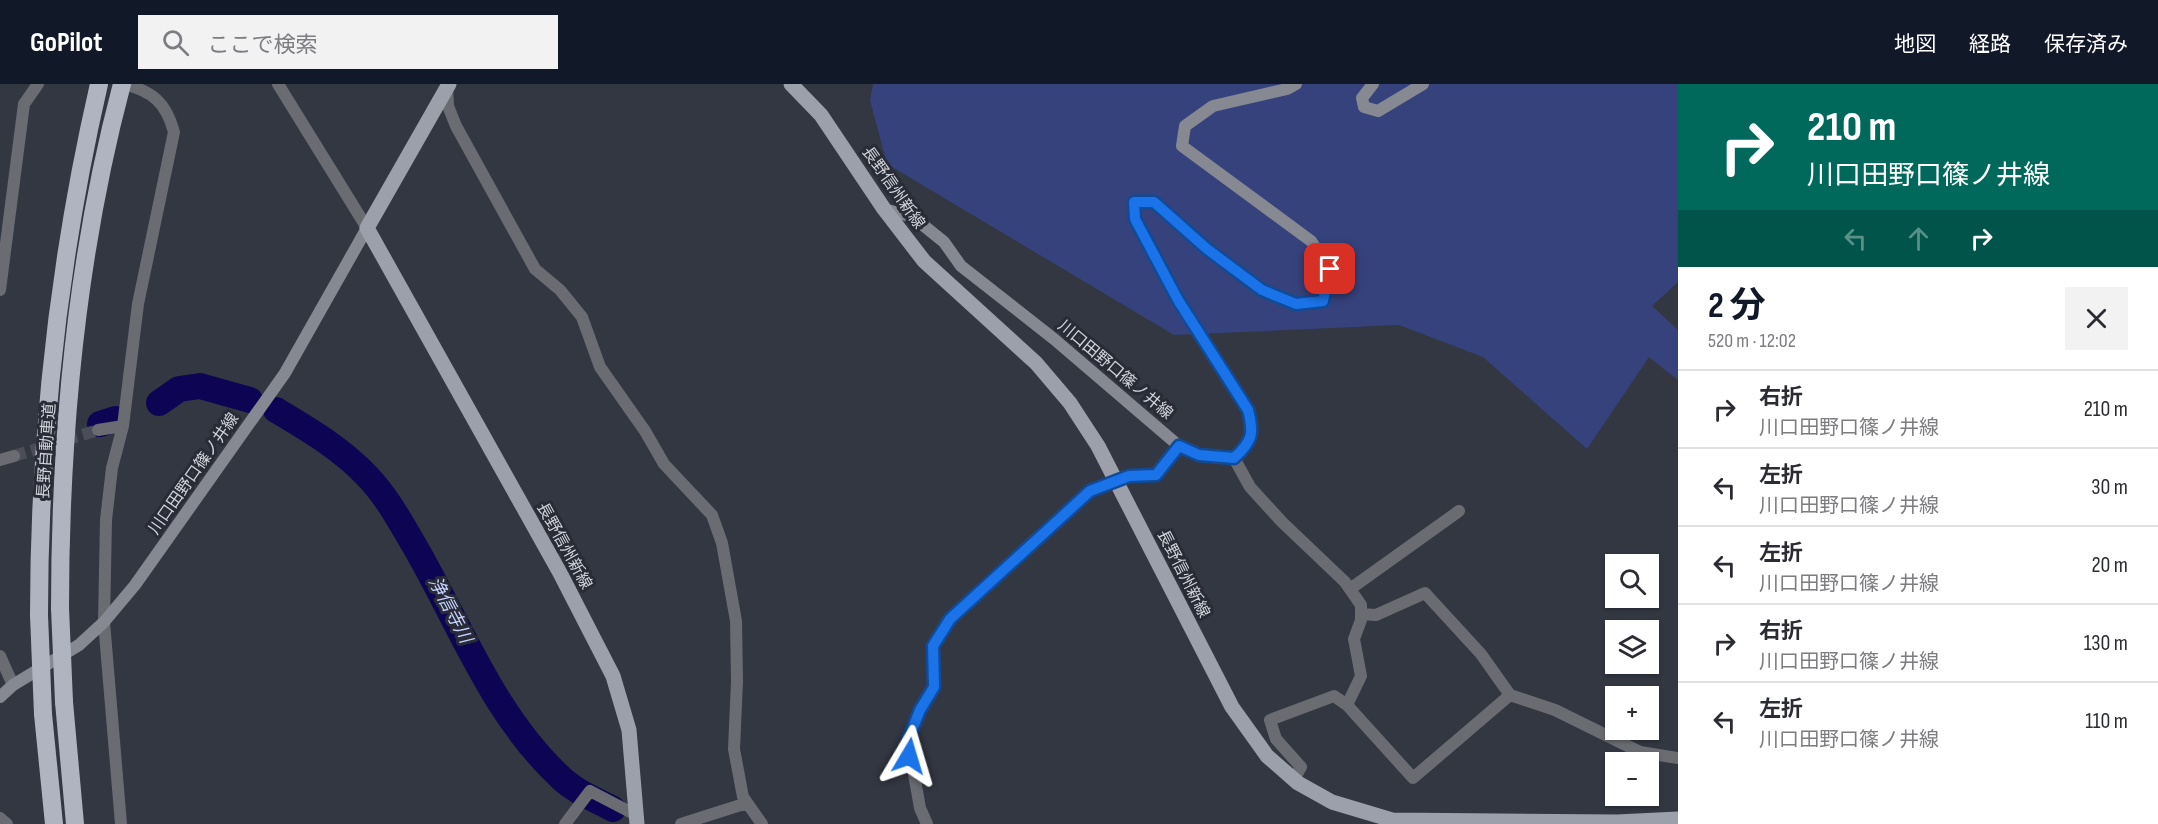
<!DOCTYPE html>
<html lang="ja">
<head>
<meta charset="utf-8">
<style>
  body { margin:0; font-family:"Sofia Sans Condensed","Noto Sans JP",sans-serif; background:#f2f2f3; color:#2b2b33; height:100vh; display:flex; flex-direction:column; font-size:22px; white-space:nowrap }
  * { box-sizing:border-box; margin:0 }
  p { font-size:20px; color:#7c7c81 }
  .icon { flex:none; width:33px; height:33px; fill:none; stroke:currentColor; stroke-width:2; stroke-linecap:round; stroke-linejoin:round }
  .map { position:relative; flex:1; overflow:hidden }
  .side { display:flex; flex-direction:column; background:#fff; width:480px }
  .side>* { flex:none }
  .top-card { background:#00695c; color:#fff; overflow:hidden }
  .buttons { position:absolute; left:1605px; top:470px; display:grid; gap:12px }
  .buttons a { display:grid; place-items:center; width:54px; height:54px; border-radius:0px; background:#fff; box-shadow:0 2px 4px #0004; font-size:30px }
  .pin { position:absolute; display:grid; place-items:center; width:51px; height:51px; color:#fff; margin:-26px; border-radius:12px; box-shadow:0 3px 9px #0006 }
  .me { position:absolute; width:66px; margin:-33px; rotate:7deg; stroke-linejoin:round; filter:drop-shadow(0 0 4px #0008) }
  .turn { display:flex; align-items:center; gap:21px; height:126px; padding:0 30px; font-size:27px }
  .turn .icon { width:78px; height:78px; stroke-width:2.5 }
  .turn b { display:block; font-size:42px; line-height:51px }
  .lanes { display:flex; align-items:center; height:57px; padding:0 30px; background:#0003; justify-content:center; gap:30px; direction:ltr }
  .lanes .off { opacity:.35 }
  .round { display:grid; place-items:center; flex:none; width:63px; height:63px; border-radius:0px; background:#f2f2f3 }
  .overview { display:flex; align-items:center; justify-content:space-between; height:102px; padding:0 30px }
  h1 { font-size:36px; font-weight:700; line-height:45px; color:#111827 }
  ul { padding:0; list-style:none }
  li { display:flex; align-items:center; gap:18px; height:78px; padding:0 30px; border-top:2px solid #e1e1e2 }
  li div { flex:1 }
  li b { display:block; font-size:22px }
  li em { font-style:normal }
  header { display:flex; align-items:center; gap:36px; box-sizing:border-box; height:84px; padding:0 30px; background:#111827; color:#fff }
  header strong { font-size:28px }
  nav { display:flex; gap:33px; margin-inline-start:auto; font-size:21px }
  .search { width:420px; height:54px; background:#f2f2f3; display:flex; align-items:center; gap:15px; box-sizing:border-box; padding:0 21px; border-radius:0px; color:#7c7c81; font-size:22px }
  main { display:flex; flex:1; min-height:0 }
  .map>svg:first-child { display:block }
  .green { fill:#36427c }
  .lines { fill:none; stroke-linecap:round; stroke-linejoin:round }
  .river { stroke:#0d0554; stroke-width:26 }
  .minor-tunnel { stroke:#4b4e59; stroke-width:12; stroke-dasharray:12 6; stroke-linecap:butt }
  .minor { stroke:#6a6c72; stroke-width:12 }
  .tertiary { stroke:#6a6c72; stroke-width:12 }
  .secondary { stroke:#878992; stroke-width:12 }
  .primary { stroke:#9ca0ab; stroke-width:15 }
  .motorway { stroke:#b0b4c1; stroke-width:18 }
  .minor-bridge { stroke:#6a6c72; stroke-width:12 }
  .motorway-bridge { stroke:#b0b4c1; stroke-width:18 }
  .route-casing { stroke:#114b97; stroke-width:15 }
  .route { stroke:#1a73e8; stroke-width:10 }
  .labels { text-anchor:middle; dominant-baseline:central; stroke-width:6; stroke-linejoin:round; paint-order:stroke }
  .street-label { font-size:16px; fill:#d1d3da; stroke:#292c37 }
  .water-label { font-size:18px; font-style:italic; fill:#c5d2ff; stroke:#292c37 }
</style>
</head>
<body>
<header>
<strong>GoPilot</strong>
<div class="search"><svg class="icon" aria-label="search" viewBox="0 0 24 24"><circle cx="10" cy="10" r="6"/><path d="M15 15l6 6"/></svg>ここで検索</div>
<nav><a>地図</a><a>経路</a><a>保存済み</a></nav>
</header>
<main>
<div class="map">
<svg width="1678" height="740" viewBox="0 0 1678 740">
  <rect width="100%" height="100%" fill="#333742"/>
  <path class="green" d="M 873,0 L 1678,0 L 1678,198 L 1652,222 L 1678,246 L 1678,296 L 1649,273 L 1587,365 L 1483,273 L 1399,241 L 1174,251 L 887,80 L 870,16 Z"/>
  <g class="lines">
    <path class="river" d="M 159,319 L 179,305 L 200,302 L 250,316
      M 276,326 C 308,345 342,365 368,393 C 387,413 400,437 414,461 C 459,538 492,629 559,692 C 574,707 594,715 613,725
      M 100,340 L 116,335"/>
    <path class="minor-tunnel" d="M 14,372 L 98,346"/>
    <path class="minor" d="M 278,0 L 367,144
      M 447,3 L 448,22 L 456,42 L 535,185 L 560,206 L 582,233 L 600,283 L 645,347 L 664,380 L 712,431 L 722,459 L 736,537 L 737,597 L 734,665 L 743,713 L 762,740
      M 0,206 L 24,20 L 38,0
      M 98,346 L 123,342
      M 1234,374 L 1250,403 L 1282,438 L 1345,498 L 1361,521 L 1361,536 L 1354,555 L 1361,592 L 1347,621 L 1413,694 L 1510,611 L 1555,626 L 1640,668 L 1678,674
      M 0,376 L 14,372
      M 1129,391 L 1156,391 L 1179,362
      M 1350,505 L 1459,427
      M 1361,530 L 1376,531 L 1425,509 L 1481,570 L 1510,611
      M 0,572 L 13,601
      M 1294,695 L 1301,683 L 1276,655 L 1270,636 L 1334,612 L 1347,621
      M 121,740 L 104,538 L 106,436 L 112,384 L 123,342 L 138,220 L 174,48 C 166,18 152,7 123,0
      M 565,740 L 590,707 L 636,731
      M 681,740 L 747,719
      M 927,740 L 920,724 L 908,656 L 920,626 L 934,603 L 933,562 L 950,535 L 1090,407"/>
    <path class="tertiary" d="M 0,734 L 7,740"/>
    <path class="secondary" d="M 1373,0 L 1362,14 L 1364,23 L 1378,27 L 1423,0
      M 884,125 L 913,133 L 944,158 L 961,182 L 1054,255 L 1179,362 L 1199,371 L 1234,374 C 1253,357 1254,350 1248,326 L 1178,215 L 1135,135 L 1134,118 L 1154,119 L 1207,165 L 1262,206 L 1296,220 L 1323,217 L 1330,185 L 1311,157 L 1182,62 L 1185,42 L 1213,22 L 1287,5 L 1296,0
      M 0,613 L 13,601 L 79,561 L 104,538 L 135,501 L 285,289 L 367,144"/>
    <path class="primary" d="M 449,0 L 367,144 L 560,489 L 613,592 L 629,646 L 637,740
      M 791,0 L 821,31 L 884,125 L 924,177 L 1036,279 L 1070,319 L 1098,362 L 1232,623 L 1267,672 L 1298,699 L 1332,718 L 1392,736 L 1617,738 L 1678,735"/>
    <path class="motorway" d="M 60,524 C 60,349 77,169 122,0
      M 39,531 C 39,352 59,174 99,0
      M 64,618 L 75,740
      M 43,630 L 54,740"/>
    <path class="minor-bridge" d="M 1090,407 L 1129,391"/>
    <path class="motorway-bridge" d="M 60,524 L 64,618
      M 39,531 L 43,630"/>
  </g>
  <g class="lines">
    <g class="route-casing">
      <path id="route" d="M 909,672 L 908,656 L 920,626 L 934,603 L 933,562 L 950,535 L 1090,407 L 1129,392 L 1156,391 L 1179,362 L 1199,371 L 1234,374 C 1253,357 1254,349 1248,326 L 1178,216 L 1135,135 L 1134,118 L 1154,118 L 1207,165 L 1262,206 L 1296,220 L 1323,217 L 1330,185"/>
    </g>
    <use href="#route" class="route"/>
  </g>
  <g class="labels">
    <g class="street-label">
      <text transform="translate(893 104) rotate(55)">長野信州新線</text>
      <text transform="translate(1115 286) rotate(40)">川口田野口篠ノ井線</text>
      <text transform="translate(47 367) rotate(-86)">長野自動車道</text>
      <text transform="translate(194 390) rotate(-55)">川口田野口篠ノ井線</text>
      <text transform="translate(564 462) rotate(61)">長野信州新線</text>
      <text transform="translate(1183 490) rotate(63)">長野信州新線</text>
    </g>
    <g class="water-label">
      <text transform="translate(450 526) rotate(62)">浄信寺川</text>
    </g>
  </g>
</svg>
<div class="buttons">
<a><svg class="icon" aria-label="search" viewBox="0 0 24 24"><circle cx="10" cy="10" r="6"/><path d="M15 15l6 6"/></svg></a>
<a><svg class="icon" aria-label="layers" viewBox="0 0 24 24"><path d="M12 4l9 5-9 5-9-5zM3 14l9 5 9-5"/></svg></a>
<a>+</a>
<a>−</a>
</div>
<div class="pin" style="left:1330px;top:185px;background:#d93025"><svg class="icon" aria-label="arrive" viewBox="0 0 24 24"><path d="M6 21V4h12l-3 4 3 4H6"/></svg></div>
<svg class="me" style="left:909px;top:672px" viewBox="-20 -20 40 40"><path d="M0-17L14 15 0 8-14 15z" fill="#1a73e8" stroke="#fff" stroke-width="4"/></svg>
</div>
<section class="side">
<div class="top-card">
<div class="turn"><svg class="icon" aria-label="right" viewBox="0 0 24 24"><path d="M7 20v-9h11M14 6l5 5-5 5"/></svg><div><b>210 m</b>川口田野口篠ノ井線</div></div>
<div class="lanes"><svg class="icon off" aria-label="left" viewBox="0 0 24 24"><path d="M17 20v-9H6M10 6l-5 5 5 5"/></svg><svg class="icon off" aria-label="ahead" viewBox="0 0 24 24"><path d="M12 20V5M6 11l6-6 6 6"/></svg><svg class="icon" aria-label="right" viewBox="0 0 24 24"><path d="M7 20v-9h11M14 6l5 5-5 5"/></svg></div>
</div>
<div class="overview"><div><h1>2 分</h1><p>520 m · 12:02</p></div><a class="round"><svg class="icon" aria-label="close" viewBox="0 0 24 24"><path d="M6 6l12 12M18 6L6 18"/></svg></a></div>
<ul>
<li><svg class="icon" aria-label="right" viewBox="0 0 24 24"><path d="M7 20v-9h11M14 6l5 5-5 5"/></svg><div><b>右折</b><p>川口田野口篠ノ井線</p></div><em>210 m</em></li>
<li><svg class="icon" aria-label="left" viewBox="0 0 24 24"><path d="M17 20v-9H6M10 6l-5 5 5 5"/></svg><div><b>左折</b><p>川口田野口篠ノ井線</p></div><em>30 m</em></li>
<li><svg class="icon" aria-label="left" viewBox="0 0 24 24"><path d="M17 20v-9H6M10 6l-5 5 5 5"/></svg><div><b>左折</b><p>川口田野口篠ノ井線</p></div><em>20 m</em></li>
<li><svg class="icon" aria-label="right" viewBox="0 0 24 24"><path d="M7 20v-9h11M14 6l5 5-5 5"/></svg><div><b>右折</b><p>川口田野口篠ノ井線</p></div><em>130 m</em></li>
<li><svg class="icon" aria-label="left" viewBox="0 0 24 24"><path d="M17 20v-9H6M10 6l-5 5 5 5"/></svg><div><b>左折</b><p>川口田野口篠ノ井線</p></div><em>110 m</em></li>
</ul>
</section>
</main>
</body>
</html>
